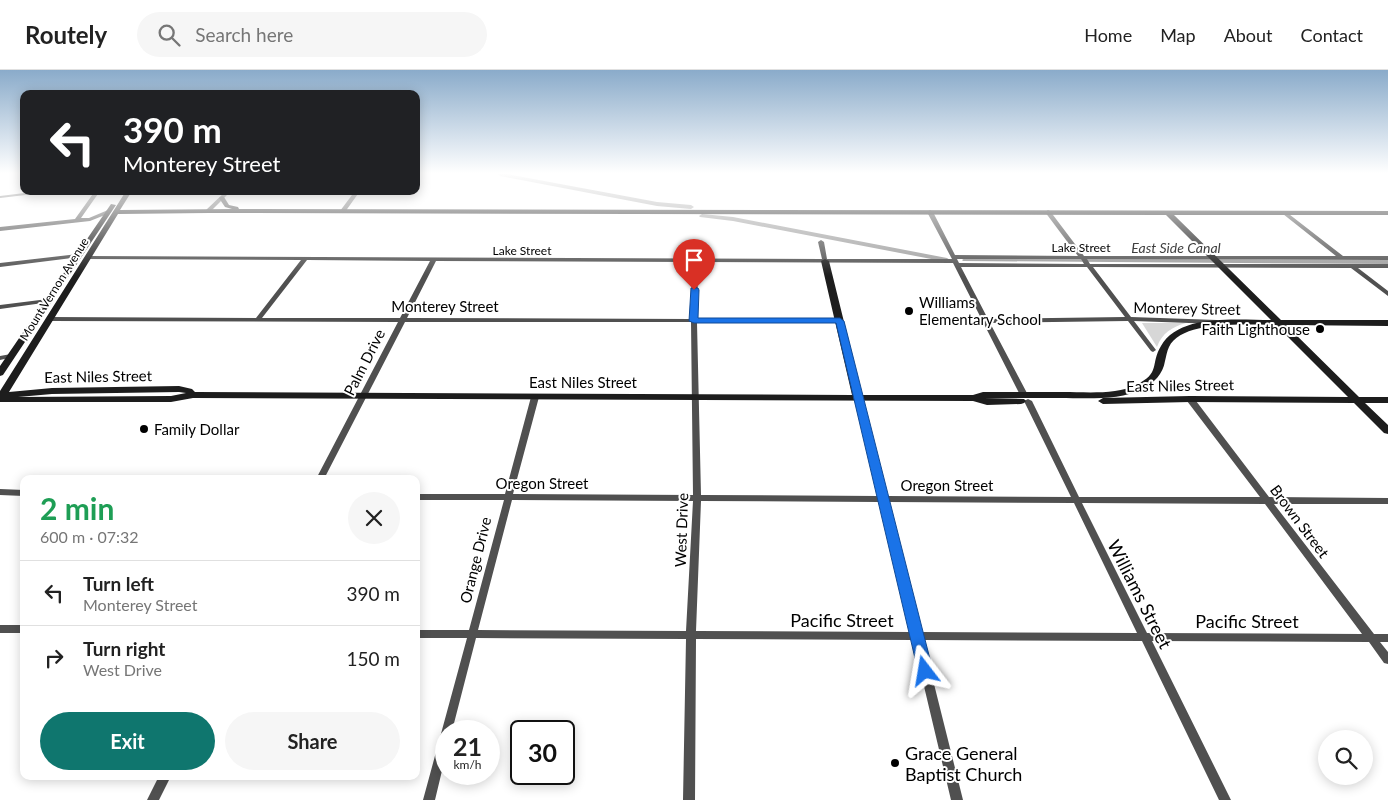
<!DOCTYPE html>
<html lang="en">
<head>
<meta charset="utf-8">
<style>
  body { margin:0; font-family:Lato,sans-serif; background:#f6f6f6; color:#222; height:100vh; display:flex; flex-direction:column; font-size:19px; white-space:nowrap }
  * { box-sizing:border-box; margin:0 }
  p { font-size:16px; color:#767676 }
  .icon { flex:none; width:28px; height:28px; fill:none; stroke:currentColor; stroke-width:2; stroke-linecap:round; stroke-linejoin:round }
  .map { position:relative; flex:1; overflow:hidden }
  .panel { position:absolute; left:20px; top:405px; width:400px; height:305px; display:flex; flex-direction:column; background:#fff; border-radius:10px; box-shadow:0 2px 12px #0003 }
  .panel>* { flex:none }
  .hud { position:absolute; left:20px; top:20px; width:400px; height:105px; border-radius:10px; box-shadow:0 2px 12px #0003; background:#202124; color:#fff; overflow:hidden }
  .tools { position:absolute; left:1318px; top:660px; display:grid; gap:10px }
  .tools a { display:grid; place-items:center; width:55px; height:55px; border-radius:50%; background:#fff; box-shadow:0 2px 12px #0003; font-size:25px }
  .speed { position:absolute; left:435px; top:650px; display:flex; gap:10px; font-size:25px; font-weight:700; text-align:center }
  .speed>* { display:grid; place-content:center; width:65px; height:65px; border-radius:50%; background:#fff; box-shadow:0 2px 12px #0003; line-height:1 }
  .speed small { font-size:12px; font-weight:400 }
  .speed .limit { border:2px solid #111; border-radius:8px; background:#fff; color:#111 }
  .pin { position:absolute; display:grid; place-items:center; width:42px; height:42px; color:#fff; margin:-51px -21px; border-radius:50% 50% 50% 0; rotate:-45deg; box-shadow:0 0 5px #0007 }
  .pin .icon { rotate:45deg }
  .me { position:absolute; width:55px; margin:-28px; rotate:346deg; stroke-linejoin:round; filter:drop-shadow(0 0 4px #0008) }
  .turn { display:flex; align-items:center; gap:18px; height:105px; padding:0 20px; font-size:22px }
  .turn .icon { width:65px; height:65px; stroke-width:2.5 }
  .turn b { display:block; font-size:35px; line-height:42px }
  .round { display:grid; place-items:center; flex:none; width:52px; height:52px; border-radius:26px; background:#f6f6f6 }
  .overview { display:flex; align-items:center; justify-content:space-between; height:85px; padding:0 20px }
  h1 { font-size:30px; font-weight:700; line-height:38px; color:#1e9e55 }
  .button { display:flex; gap:10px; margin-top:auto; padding:10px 20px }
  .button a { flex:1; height:58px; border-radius:30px; background:#0f766e; color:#fff; font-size:20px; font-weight:700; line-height:58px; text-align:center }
  .button a+a { background:#f6f6f6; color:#222 }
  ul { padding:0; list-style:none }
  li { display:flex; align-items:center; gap:15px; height:65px; padding:0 20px; border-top:1px solid #e0e0e0 }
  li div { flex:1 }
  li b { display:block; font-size:19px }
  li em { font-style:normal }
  header { display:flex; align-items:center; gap:30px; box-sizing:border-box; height:70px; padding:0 25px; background:#fff; border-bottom:1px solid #e0e0e0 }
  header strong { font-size:24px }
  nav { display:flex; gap:28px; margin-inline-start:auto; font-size:18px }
  .search { width:350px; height:45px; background:#f6f6f6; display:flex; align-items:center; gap:12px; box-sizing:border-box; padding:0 18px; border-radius:28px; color:#767676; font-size:19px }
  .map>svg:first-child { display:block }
  .green { fill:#d7d7d7 }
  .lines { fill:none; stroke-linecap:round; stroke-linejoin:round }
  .canal { fill:#9e9e9e; fill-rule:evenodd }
  .street { fill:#505050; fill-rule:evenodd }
  .secondary { fill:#1d1d1d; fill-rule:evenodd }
  .route { fill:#1a73e8; stroke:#114b97 }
  .poi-dot { fill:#000; stroke:#fff; stroke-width:2 }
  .labels { text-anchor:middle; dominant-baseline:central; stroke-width:4; stroke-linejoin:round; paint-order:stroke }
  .far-street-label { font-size:12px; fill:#000; stroke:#fff }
  .far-water-label { font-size:14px; font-style:italic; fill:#3f3f3f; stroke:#fff }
  .poi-label { font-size:15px; fill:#000; stroke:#fff; text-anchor:start }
  .street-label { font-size:15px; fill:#000; stroke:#fff }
  .near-street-label { font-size:18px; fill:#000; stroke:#fff }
  .near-poi-label { font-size:18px; fill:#000; stroke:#fff; text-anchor:start }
</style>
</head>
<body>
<header>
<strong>Routely</strong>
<div class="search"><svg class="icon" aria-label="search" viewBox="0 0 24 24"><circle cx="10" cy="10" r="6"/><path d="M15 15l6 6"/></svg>Search here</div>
<nav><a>Home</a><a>Map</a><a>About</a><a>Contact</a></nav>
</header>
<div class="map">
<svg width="1388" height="730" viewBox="0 0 1388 730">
  <rect width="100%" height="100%" fill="#fff"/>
  <path class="green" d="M 1142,253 L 1186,253 C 1172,257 1162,263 1157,277 Z"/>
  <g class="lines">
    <path class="canal" d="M 498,104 L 507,104 L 657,132 L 691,135 L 694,137 L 691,139 L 657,136 L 500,106 Z
      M 702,144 L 733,147 L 947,188 L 950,190 L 947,192 L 733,151 L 700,147 L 699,146 Z
      M 965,188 L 1388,190 L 1388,194 L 963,191 L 962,190 Z"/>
    <path class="street" d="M 41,121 L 59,121 L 0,128 L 0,126 Z
      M 95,121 L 100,121 L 81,148 L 89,148 L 108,140 L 110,141 L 110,143 L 90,151 L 0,161 L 0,157 L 75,149 Z
      M 226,121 L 231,121 L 210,142 L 206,142 L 206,140 Z
      M 355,121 L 360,121 L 345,142 L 341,142 L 340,141 Z
      M 930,140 L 933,142 L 955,185 L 1078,186 L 1045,142 L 1048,140 L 1050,141 L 1084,186 L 1336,186 L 1283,144 L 1283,142 L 1285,141 L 1343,186 L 1388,186 L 1388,190 L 1087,189 L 1090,194 L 1388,194 L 1388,198 L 1358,198 L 1388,221 L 1388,226 L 1351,198 L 1093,197 L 1131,247 L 1217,250 L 1220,252 L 1217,254 L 1134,251 L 1156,280 L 1153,282 L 1151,281 L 1128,251 L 990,253 L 1028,325 L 1024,327 L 1020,325 L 953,193 L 698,192 L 697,249 L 840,249 L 843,251 L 840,253 L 697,253 L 701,425 L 878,426 L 854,328 L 858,326 L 862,328 L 886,426 L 1071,427 L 1024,331 L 1028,329 L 1032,331 L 1079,427 L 1260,427 L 1187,331 L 1186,329 L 1190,327 L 1193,327 L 1269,427 L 1388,428 L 1388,434 L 1274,434 L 1374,564 L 1388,564 L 1388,572 L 1380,572 L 1388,582 L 1388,594 L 1384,593 L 1369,572 L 1152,571 L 1231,730 L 1219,730 L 1142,571 L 923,570 L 963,730 L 951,730 L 913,570 L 696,569 L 695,730 L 683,730 L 686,569 L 476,568 L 452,661 L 446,661 L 446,684 L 435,730 L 423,730 L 467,568 L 416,568 L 416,560 L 469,560 L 504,430 L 416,430 L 416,424 L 505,424 L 531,327 L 535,325 L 539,327 L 513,424 L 693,425 L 691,252 L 405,252 L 324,409 L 316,409 L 398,252 L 50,251 L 47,249 L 50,247 L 256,248 L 301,190 L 86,189 L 85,188 L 88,186 L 822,189 L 818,172 L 821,170 L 824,172 L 827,189 L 952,189 L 927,142 ZM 957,189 L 1081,189 L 1084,194 L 959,193 ZM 307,190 L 430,191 L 400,248 L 262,248 ZM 436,191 L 692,192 L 691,249 L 407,248 ZM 961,197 L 1087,197 L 1125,247 L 988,249 ZM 512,430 L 693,431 L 686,561 L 478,560 ZM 701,431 L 879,432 L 911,562 L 696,561 ZM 888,432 L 1074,433 L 1137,563 L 920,562 ZM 1082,433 L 1265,434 L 1362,564 L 1147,563 Z
      M 78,184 L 80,185 L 80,187 L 0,197 L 0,193 Z
      M 48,229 L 50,230 L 50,232 L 0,239 L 0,235 Z
      M 11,284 L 13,285 L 14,286 L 13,287 L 0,290 L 0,286 Z
      M 0,419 L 24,420 L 24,426 L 0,425 Z
      M 0,555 L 24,555 L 24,563 L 0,563 Z
      M 159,706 L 171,706 L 159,730 L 147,730 Z"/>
    <path class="secondary" d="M 126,121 L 132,121 L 120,140 L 232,139 L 225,137 L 219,128 L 222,126 L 224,127 L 229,135 L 238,137 L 239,139 L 1388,141 L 1388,145 L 1174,145 L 1281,250 L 1388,250 L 1388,256 L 1286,255 L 1359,327 L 1388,327 L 1388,333 L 1365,333 L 1388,355 L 1388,364 L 1384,363 L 1354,333 L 1190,332 L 1103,334 L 1098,331 L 1103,328 L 1190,326 L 1348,327 L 1276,255 C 1250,255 1182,249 1169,277 C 1167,281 1166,287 1165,291 C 1163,304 1154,313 1142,319 C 1120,331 1084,328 1060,328 C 1034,328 1009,328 984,328 L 1024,329 L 1026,331 L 1024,333 L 1021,334 L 987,335 L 973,331 L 193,328 L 171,332 L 0,332 L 0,321 ZM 208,143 L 1166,145 L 1271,250 C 1239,250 1179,243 1161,276 C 1150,294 1161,303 1136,315 C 1117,325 1084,322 1064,322 C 1037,322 1010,322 983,322 L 973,325 L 862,325 L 829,191 L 825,189 L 821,191 L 852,325 L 195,322 L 192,319 L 179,316 L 52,318 L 9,322 L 118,144 ZM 179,322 L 186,323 L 171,326 L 18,327 L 52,324 Z
      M 111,134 L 116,135 L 3,305 L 0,306 L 0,296 Z"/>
  </g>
  <linearGradient id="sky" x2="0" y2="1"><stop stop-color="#8aabca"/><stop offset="0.5" stop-color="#fff"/><stop offset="1" stop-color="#fff" stop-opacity="0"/></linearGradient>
  <rect width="1388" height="206" fill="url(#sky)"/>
  <path class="route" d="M 691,218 L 698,218 L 699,220 L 698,248 L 840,248 L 844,251 L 933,601 L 931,606 L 925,608 L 920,606 L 918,601 L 836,253 L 694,253 L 689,251 Z"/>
  <g class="poi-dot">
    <circle cx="909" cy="241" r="5"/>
    <circle cx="1320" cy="259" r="5"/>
    <circle cx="144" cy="359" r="5"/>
    <circle cx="895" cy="693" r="5"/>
  </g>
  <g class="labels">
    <g class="far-street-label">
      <text x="1081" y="177">Lake Street</text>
      <text x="522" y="180">Lake Street</text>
      <text transform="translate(54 219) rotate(-58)">Mount Vernon Avenue</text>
    </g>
    <g class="far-water-label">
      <text x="1176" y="177">East Side Canal</text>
    </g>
    <g class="poi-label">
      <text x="919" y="232">Williams<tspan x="919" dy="17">Elementary School</tspan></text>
      <text x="1310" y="259" text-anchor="end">Faith Lighthouse</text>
      <text x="154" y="359">Family Dollar</text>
    </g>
    <g class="street-label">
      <text x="445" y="236">Monterey Street</text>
      <text transform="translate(1187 238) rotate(1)">Monterey Street</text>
      <text transform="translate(364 292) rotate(-63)">Palm Drive</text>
      <text transform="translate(98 306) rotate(-1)">East Niles Street</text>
      <text x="583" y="312">East Niles Street</text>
      <text transform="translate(1180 315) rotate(-1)">East Niles Street</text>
      <text x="542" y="413">Oregon Street</text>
      <text x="947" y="415">Oregon Street</text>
      <text transform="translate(1300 451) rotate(53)">Brown Street</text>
      <text transform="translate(681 460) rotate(-88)">West Drive</text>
      <text transform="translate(475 490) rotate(-76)">Orange Drive</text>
    </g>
    <g class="near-street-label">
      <text transform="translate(1140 524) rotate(63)">Williams Street</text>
      <text x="842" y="550">Pacific Street</text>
      <text x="1247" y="551">Pacific Street</text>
    </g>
    <g class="near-poi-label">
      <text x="905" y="683">Grace General<tspan x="905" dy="21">Baptist Church</tspan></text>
    </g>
  </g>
</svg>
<div class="tools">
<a><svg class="icon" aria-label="search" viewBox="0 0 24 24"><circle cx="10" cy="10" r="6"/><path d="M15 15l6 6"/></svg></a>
</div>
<div class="speed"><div>21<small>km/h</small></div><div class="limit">30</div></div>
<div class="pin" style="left:694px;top:220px;background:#d93025"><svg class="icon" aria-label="arrive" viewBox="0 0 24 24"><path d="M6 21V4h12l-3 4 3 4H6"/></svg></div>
<svg class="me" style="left:925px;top:601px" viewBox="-20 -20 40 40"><path d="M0-17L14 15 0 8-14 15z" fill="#1a73e8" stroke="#fff" stroke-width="4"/></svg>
<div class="hud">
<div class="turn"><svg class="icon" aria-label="left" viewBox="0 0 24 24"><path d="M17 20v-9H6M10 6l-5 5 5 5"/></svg><div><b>390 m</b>Monterey Street</div></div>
</div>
<section class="panel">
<div class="overview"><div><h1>2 min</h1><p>600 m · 07:32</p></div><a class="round"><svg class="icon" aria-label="close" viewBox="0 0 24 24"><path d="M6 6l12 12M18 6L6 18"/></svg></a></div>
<ul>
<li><svg class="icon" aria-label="left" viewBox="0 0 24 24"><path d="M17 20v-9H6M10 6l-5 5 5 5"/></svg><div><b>Turn left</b><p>Monterey Street</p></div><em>390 m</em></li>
<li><svg class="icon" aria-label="right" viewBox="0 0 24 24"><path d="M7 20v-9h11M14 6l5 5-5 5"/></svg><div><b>Turn right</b><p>West Drive</p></div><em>150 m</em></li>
</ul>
<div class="button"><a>Exit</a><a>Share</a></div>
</section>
</div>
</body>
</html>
